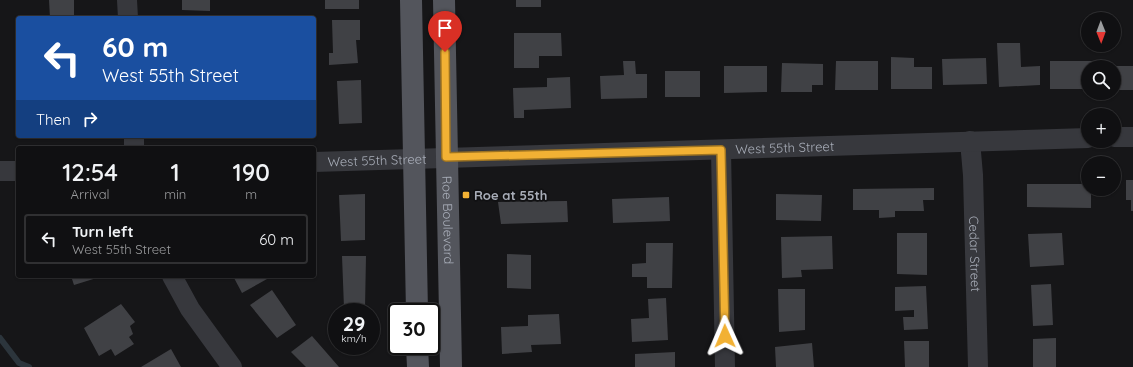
<!DOCTYPE html>
<html lang="en">
<head>
<meta charset="utf-8">
<style>
  body { margin:0; font-family:Quicksand,sans-serif; background:#1e1e20; color:#f1f3f6; height:100vh; display:flex; flex-direction:column; font-size:15px; white-space:nowrap }
  * { box-sizing:border-box; margin:0 }
  p { font-size:13px; color:#9c9d9f }
  .icon { flex:none; width:22px; height:22px; fill:none; stroke:currentColor; stroke-width:2; stroke-linecap:round; stroke-linejoin:round }
  .map { position:relative; flex:1; overflow:hidden }
  .sheet { position:absolute; left:16px; top:146px; width:300px; height:132px; display:flex; flex-direction:column; background:#101012; border-radius:4px; box-shadow:0 1px 3px #0004,0 0 0 1px #303032 }
  .sheet>* { flex:none }
  .hud { position:absolute; left:16px; top:16px; width:300px; height:122px; border-radius:4px; box-shadow:0 1px 3px #0004,0 0 0 1px #303032; background:#1a4fa0; color:#fff; overflow:hidden }
  .needle { width:26px; rotate:179deg }
  .controls { position:absolute; left:1081px; top:12px; display:grid; gap:8px }
  .controls a { display:grid; place-items:center; width:40px; height:40px; border-radius:50%; background:#101012; box-shadow:0 1px 3px #0004,0 0 0 1px #303032; font-size:20px }
  .speed { position:absolute; left:328px; top:303px; display:flex; gap:8px; font-size:20px; font-weight:700; text-align:center }
  .speed>* { display:grid; place-content:center; width:52px; height:52px; border-radius:50%; background:#101012; box-shadow:0 1px 3px #0004,0 0 0 1px #303032; line-height:1 }
  .speed small { font-size:10px; font-weight:400 }
  .speed .limit { border:2px solid #111; border-radius:6px; background:#fff; color:#111 }
  .pin { position:absolute; display:grid; place-items:center; width:34px; height:34px; color:#fff; margin:-41px -17px; border-radius:50% 50% 50% 0; rotate:-45deg; box-shadow:0 0 4px #0007 }
  .pin .icon { rotate:45deg }
  .me { position:absolute; width:44px; margin:-22px; rotate:359deg; stroke-linejoin:round; filter:drop-shadow(0 0 3px #0008) }
  .turn { display:flex; align-items:center; gap:14px; height:84px; padding:0 20px; font-size:18px }
  .turn .icon { width:52px; height:52px; stroke-width:2.5 }
  .turn b { display:block; font-size:28px; line-height:34px }
  .then { display:flex; align-items:center; height:38px; padding:0 20px; background:#0003; gap:8px; font-size:15px }
  .eta { display:flex; justify-content:space-evenly; align-items:center; height:68px; text-align:center }
  .eta b { font-size:24px; font-weight:600; line-height:28px }
  ul { padding:0; list-style:none }
  li { display:flex; align-items:center; gap:12px; height:50px; margin:0 8px 6px; padding:0 12px; border:2px solid #303032; border-radius:4px }
  li div { flex:1 }
  li b { display:block; font-size:15px }
  li em { font-style:normal }
  .map>svg:first-child { display:block }
  .lines { fill:none; stroke-linecap:round; stroke-linejoin:round }
  .stream { stroke:#2c353c; stroke-width:6 }
  .building { fill:#404145 }
  .minor { stroke:#37383d; stroke-width:20 }
  .major { stroke:#53555c; stroke-width:22 }
  .route-casing { stroke:#9d7322; stroke-width:10 }
  .route { stroke:#f2b134; stroke-width:7 }
  .poi-dot { fill:#f2b134; stroke:#111113; stroke-width:1.5 }
  .labels { text-anchor:middle; dominant-baseline:central; stroke-width:3.5; stroke-linejoin:round; paint-order:stroke }
  .street-label { font-size:13px; fill:#a8adb8; stroke:#111113 }
  .poi-label { font-size:13px; font-weight:bold; fill:#a8adb8; stroke:#111113; text-anchor:start }
</style>
</head>
<body>
<div class="map">
<svg width="1133" height="367" viewBox="0 0 1133 367">
  <rect width="100%" height="100%" fill="#161618"/>
  <g class="lines">
    <path class="stream" d="M 0,338 L 19,363 L 29,367"/>
  </g>
  <path class="building" d="M 49,0 L 74,0 L 74,18 L 50,18 Z
    M 182,0 L 210,0 L 210,11 L 182,10 Z
    M 325,0 L 359,0 L 359,9 L 325,9 Z
    M 516,0 L 541,0 L 541,7 L 516,7 Z
    M 332,20 L 360,20 L 360,40 L 356,40 L 358,63 L 329,65 L 329,53 L 333,53 Z
    M 514,33 L 561,33 L 562,56 L 539,56 L 539,68 L 514,68 Z
    M 997,43 L 1020,43 L 1021,67 L 1040,66 L 1040,85 L 999,87 Z
    M 891,57 L 914,58 L 914,67 L 932,67 L 932,89 L 891,89 Z
    M 986,58 L 987,84 L 943,85 L 942,59 Z
    M 623,61 L 635,61 L 636,74 L 647,74 L 647,98 L 601,99 L 600,76 L 624,75 Z
    M 836,61 L 878,61 L 878,90 L 835,90 Z
    M 1050,61 L 1095,61 L 1095,67 L 1088,67 L 1088,89 L 1050,89 Z
    M 782,63 L 823,64 L 823,85 L 812,85 L 812,92 L 781,92 Z
    M 724,66 L 767,66 L 767,92 L 724,93 Z
    M 1114,66 L 1133,66 L 1133,90 L 1114,90 Z
    M 665,71 L 700,71 L 700,97 L 665,97 Z
    M 570,77 L 571,108 L 524,110 L 524,118 L 514,118 L 513,88 L 547,87 L 547,78 Z
    M 361,80 L 362,123 L 339,124 L 337,81 Z
    M 1126,180 L 1133,180 L 1133,211 L 1131,211 L 1131,200 L 1126,200 Z
    M 1027,184 L 1088,184 L 1088,189 L 1091,189 L 1091,208 L 1027,207 Z
    M 934,188 L 934,200 L 923,200 L 924,211 L 895,211 L 895,217 L 879,218 L 879,210 L 853,210 L 853,189 Z
    M 365,194 L 365,240 L 341,241 L 339,195 Z
    M 776,194 L 822,195 L 821,221 L 776,220 Z
    M 669,197 L 670,221 L 613,223 L 612,199 Z
    M 567,201 L 568,222 L 501,224 L 498,202 Z
    M 897,233 L 927,233 L 927,275 L 897,274 Z
    M 1062,233 L 1064,265 L 1030,267 L 1028,234 Z
    M 832,236 L 833,269 L 801,270 L 802,277 L 782,278 L 781,237 Z
    M 646,243 L 673,243 L 672,288 L 647,288 L 647,277 L 632,277 L 632,264 L 646,263 Z
    M 507,254 L 531,255 L 531,289 L 507,288 Z
    M 342,256 L 366,256 L 365,308 L 344,308 Z
    M 71,276 L 103,276 L 74,285 Z
    M 233,276 L 265,276 L 267,279 L 242,293 Z
    M 1051,284 L 1053,325 L 1033,326 L 1031,285 Z
    M 926,286 L 928,329 L 904,330 L 903,317 L 914,317 L 914,310 L 895,311 L 895,287 Z
    M 778,289 L 805,289 L 805,330 L 779,332 Z
    M 272,290 L 296,325 L 277,338 L 250,305 Z
    M 666,298 L 668,340 L 632,342 L 631,319 L 649,318 L 648,299 Z
    M 121,304 L 135,322 L 130,326 L 133,334 L 129,337 L 134,344 L 115,356 L 111,349 L 99,356 L 84,328 Z
    M 559,314 L 561,344 L 531,345 L 532,352 L 502,354 L 501,327 L 528,326 L 528,315 Z
    M 312,336 L 339,367 L 306,367 L 291,352 Z
    M 1056,338 L 1056,367 L 1033,367 L 1033,339 Z
    M 904,341 L 929,341 L 929,367 L 905,367 Z
    M 812,343 L 814,367 L 776,367 L 775,347 Z
    M 171,349 L 181,367 L 141,367 Z
    M 675,352 L 675,367 L 635,367 L 635,354 Z"/>
  <g class="lines">
    <g class="minor">
      <path d="M 127,0 L 128,18"/>
      <path d="M 134,136 L 134,148"/>
      <path d="M 1114,137 L 1133,137"/>
      <path id="s1" d="M 970,141 L 973,175 L 978,367"/>
      <path d="M 721,150 L 725,367"/>
      <path id="s2" d="M 314,162 L 1088,138"/>
      <path d="M 0,171 L 18,171"/>
      <path d="M 172,276 L 190,309 L 232,367"/>
    </g>
    <g class="major">
      <path d="M 411,0 L 417,312"/>
      <path id="s3" d="M 444,0 L 451,367"/>
      <path d="M 417,346 L 418,367"/>
    </g>
  </g>
  <g class="lines">
    <g class="route-casing">
      <path id="route" d="M 445,52 L 446,157 L 721,150 L 725,336"/>
    </g>
    <use href="#route" class="route"/>
  </g>
  <rect class="poi-dot" x="462" y="191" width="8" height="8" rx="2"/>
  <g class="labels">
    <g class="street-label">
      <text stroke="none"><textPath href="#s2" startOffset="471">West 55th Street</textPath></text>
      <text stroke="none"><textPath href="#s2" startOffset="63">West 55th Street</textPath></text>
      <text stroke="none"><textPath href="#s3" startOffset="220">Roe Boulevard</textPath></text>
      <text stroke="none"><textPath href="#s1" startOffset="113">Cedar Street</textPath></text>
    </g>
    <g class="poi-label">
      <text x="474" y="195">Roe at 55th</text>
    </g>
  </g>
</svg>
<div class="controls">
<a><svg class="needle" viewBox="-14 -14 28 28"><path d="M0-13l5 13h-10z" fill="#e53935"/><path d="M0 13l5-13h-10z" fill="#9c9d9f"/></svg></a>
<a><svg class="icon" aria-label="search" viewBox="0 0 24 24"><circle cx="10" cy="10" r="6"/><path d="M15 15l6 6"/></svg></a>
<a>+</a>
<a>−</a>
</div>
<div class="speed"><div>29<small>km/h</small></div><div class="limit">30</div></div>
<div class="pin" style="left:445px;top:52px;background:#d93025"><svg class="icon" aria-label="arrive" viewBox="0 0 24 24"><path d="M6 21V4h12l-3 4 3 4H6"/></svg></div>
<svg class="me" style="left:725px;top:336px" viewBox="-20 -20 40 40"><path d="M0-17L14 15 0 8-14 15z" fill="#f2b134" stroke="#fff" stroke-width="4"/></svg>
<div class="hud">
<div class="turn"><svg class="icon" aria-label="left" viewBox="0 0 24 24"><path d="M17 20v-9H6M10 6l-5 5 5 5"/></svg><div><b>60 m</b>West 55th Street</div></div>
<div class="then">Then<svg class="icon" aria-label="right" viewBox="0 0 24 24"><path d="M7 20v-9h11M14 6l5 5-5 5"/></svg></div>
</div>
<section class="sheet">
<div class="eta">
<div><b>12:54</b><p>Arrival</p></div>
<div><b>1</b><p>min</p></div>
<div><b>190</b><p>m</p></div>
</div>
<ul>
<li><svg class="icon" aria-label="left" viewBox="0 0 24 24"><path d="M17 20v-9H6M10 6l-5 5 5 5"/></svg><div><b>Turn left</b><p>West 55th Street</p></div><em>60 m</em></li>
</ul>
</section>
</div>
</body>
</html>
